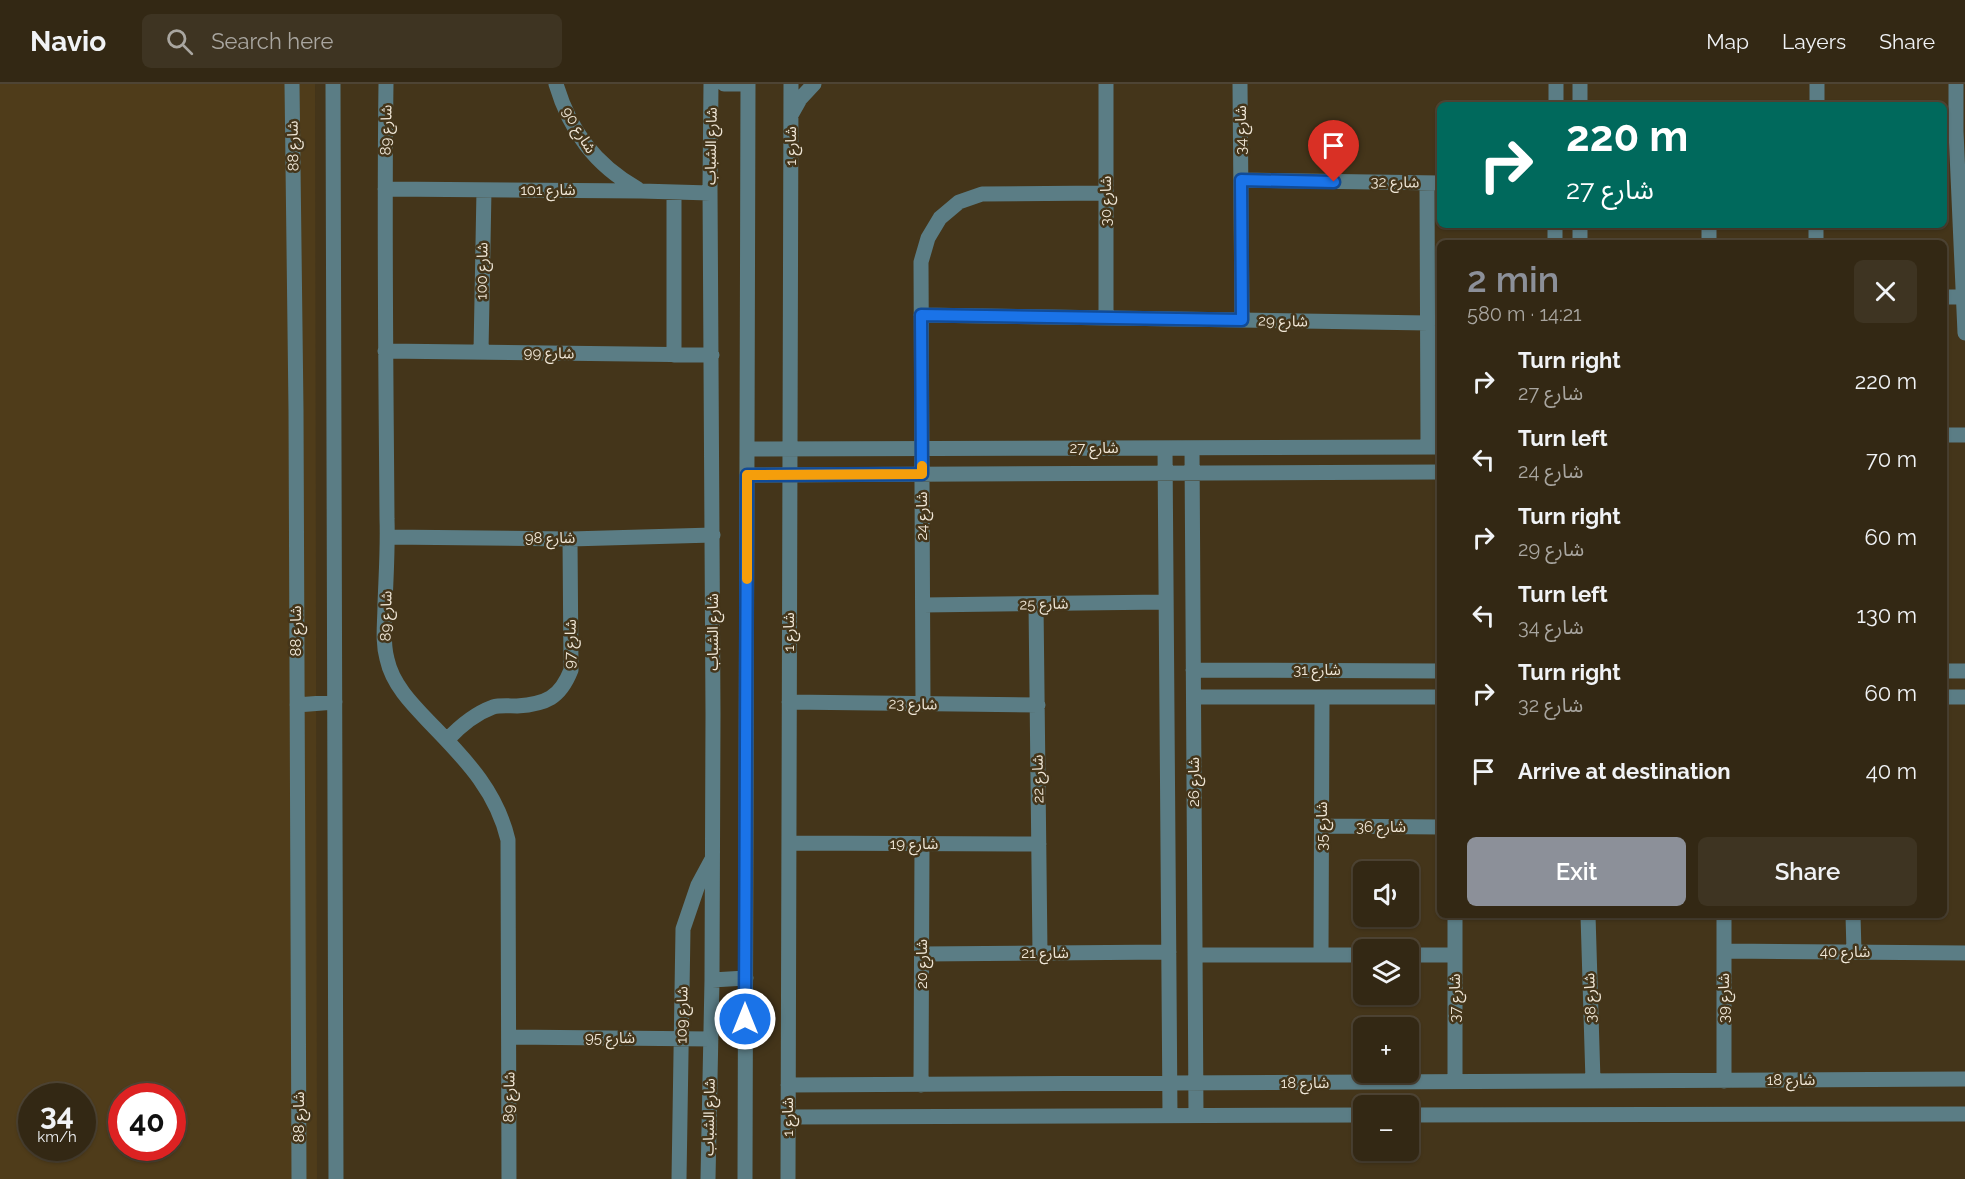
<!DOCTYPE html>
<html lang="en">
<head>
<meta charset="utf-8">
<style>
  body { margin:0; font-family:Raleway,"Noto Sans Arabic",sans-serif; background:#3e3422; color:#f1f3f6; height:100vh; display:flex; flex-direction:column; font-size:22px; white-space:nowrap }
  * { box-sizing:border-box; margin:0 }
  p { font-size:20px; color:#a9a6a0 }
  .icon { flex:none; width:33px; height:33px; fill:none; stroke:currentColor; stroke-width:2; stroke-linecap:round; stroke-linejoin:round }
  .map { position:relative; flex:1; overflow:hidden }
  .side { position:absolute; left:1437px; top:156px; width:510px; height:678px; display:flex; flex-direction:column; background:#332814; border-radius:9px; box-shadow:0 2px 4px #0004,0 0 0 2px #4e4434 }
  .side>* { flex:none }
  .banner { position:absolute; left:1437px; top:18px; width:510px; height:126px; border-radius:9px; box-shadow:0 2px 4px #0004,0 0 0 2px #4e4434; background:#00695c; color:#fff; overflow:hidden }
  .controls { position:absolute; left:1353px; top:777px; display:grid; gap:12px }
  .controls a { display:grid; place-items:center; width:66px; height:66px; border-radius:9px; background:#332814; box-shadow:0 2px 4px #0004,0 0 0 2px #4e4434; font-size:30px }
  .speed { position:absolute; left:18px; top:999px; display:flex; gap:12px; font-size:30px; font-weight:700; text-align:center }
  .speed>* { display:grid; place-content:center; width:78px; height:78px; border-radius:50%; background:#332814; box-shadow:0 2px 4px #0004,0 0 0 2px #4e4434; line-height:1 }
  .speed small { font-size:15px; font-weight:400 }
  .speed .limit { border:9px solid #d22; background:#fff; color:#111 }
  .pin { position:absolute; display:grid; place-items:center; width:51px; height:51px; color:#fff; margin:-62px -26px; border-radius:50% 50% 50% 0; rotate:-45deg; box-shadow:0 0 6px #0007 }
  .pin .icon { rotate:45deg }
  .me { position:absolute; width:66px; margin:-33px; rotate:0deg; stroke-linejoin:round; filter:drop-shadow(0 0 4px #0008) }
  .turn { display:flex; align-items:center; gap:21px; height:126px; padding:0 30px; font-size:27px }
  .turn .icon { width:78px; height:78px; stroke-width:2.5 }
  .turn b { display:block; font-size:42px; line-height:51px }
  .round { display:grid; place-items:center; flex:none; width:63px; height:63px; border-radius:9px; background:#3e3422 }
  .overview { display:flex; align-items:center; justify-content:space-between; height:102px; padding:0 30px }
  h1 { font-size:36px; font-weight:600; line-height:45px; color:#8c9099 }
  .button { display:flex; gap:12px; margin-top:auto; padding:12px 30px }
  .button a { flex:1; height:69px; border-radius:9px; background:#8c9099; color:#fff; font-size:24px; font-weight:600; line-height:69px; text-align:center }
  .button a+a { background:#3e3422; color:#f1f3f6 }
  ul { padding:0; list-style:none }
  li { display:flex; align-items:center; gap:18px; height:78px; padding:0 30px }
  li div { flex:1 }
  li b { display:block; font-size:22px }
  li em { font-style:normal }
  header { display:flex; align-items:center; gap:36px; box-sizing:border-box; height:84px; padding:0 30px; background:#332814; border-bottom:2px solid #4e4434 }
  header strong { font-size:28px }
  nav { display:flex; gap:33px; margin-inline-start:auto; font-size:21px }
  .search { width:420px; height:54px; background:#3e3422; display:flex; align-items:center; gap:15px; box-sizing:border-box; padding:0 21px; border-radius:9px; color:#a9a6a0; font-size:22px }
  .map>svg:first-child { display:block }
  .built { fill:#4f3c1a; fill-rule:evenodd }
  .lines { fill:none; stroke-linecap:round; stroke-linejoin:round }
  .minor { stroke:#5b7d85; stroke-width:15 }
  .route-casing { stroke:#114b97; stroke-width:15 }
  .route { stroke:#1a73e8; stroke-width:10 }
  .slow { stroke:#f59e0b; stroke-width:10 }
  .labels { text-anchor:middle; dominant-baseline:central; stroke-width:5; stroke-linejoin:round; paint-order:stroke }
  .street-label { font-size:15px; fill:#efe6d6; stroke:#44351a }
</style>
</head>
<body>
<header>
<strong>Navio</strong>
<div class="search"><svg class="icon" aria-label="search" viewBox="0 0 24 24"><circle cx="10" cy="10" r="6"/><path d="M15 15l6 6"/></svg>Search here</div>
<nav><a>Map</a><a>Layers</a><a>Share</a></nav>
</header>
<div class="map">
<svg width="1965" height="1095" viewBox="0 0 1965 1095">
  <rect width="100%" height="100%" fill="#44351a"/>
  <path class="built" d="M 0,0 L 315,0 L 317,1095 L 0,1095 ZM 32,1012 L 82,1012 L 82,1064 L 32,1064 ZM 122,1012 L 172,1012 L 172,1064 L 122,1064 Z"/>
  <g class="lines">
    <path class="minor" d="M 292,0 L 296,326 L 299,1095
      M 333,0 L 336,1095
      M 386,0 C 384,145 386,290 387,435 C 388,463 386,492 385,520 C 385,538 382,557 387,575 C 393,603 416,624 435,644 C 468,678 497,709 508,756 L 509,1095
      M 556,0 C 570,47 595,81 638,105
      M 724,0 L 748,0
      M 1240,0 L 1242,236
      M 1956,0 L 1956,47 L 1965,249
      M 1556,21 L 1556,0
      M 1580,21 L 1580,0
      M 1817,21 L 1817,0
      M 791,31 L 800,15 L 814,0
      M 1241,96 L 1440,99
      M 1427,99 L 1428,363
      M 385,105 L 641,107 L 710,109
      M 674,109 L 674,271
      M 1555,159 L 1555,141
      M 1580,159 L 1580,141
      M 1709,159 L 1709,141
      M 1816,159 L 1816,141
      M 1944,213 L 1963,213
      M 921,231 L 1428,239
      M 1106,234 L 1106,0
      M 385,267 L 712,271
      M 481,268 L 484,106
      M 1944,351 L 1965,351
      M 1165,364 L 1170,1032
      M 1192,364 L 1196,1032
      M 747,365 L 1440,363
      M 747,391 L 1440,388
      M 388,453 L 570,455 L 713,451
      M 1036,520 L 1040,869
      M 923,521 L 1166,518
      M 1193,586 L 1440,587
      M 1944,587 L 1965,587
      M 1194,613 L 1440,613
      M 1944,613 L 1965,613
      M 789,618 L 1038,621
      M 923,620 L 921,178 L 928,154 L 940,134 L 959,118 L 982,110 L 1106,109
      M 297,621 L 335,618
      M 447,656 C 460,642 474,630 493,623 C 500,621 509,622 517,622 C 546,620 560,614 571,586 L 570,455
      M 1322,742 L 1440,743
      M 789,759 L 1039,760
      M 1455,831 L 1455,998
      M 1588,831 L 1593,997
      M 1853,831 L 1854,868
      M 1724,867 L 1965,869
      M 922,870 L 1169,868
      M 1196,871 L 1364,871
      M 1321,871 L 1322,613
      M 1408,871 L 1455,871
      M 712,896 L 746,894
      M 510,953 L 711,955
      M 1724,997 L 1724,831
      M 788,1001 L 1965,995
      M 921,1001 L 922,760
      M 1408,1031 L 1965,1030
      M 788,1033 L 1364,1031
      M 679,1095 L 683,845 L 698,801 L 712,775
      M 708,1095 L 712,896 L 713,630 L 710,103 L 711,0
      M 745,1095 L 748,0
      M 788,1095 L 791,0"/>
  </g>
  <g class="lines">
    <g class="route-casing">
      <path id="route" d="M 745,935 L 747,391 L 922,390 L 921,231 L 1242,236 L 1241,96 L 1334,98"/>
    </g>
    <use href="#route" class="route"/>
    <path class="slow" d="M 747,495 L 747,391 L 922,390 L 922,382"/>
  </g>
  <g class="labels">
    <g class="street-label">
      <text transform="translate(386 46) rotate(-89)">شارع 89</text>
      <text transform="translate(579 46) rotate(59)">شارع 90</text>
      <text transform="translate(1241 46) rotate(-90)">شارع 34</text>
      <text transform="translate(293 62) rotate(-91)">شارع 88</text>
      <text transform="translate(711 62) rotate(-89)">شارع الشباب</text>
      <text transform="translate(791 62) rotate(-90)">شارع 1</text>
      <text transform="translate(1395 98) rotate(1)">شارع 32</text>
      <text x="548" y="106">شارع 101</text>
      <text transform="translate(1106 117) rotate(-90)">شارع 30</text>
      <text transform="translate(482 187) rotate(-89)">شارع 100</text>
      <text transform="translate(1283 237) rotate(1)">شارع 29</text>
      <text transform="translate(549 269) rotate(1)">شارع 99</text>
      <text x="1094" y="364">شارع 27</text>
      <text transform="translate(922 432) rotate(-90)">شارع 24</text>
      <text x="550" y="454">شارع 98</text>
      <text transform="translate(1044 520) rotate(-1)">شارع 25</text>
      <text transform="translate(386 532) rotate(-89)">شارع 89</text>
      <text transform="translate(296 547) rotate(-90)">شارع 88</text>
      <text transform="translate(713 548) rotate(-90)">شارع الشباب</text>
      <text transform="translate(789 548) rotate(-90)">شارع 1</text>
      <text transform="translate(570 560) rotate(-88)">شارع 97</text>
      <text x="1317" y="586">شارع 31</text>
      <text transform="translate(913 620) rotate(1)">شارع 23</text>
      <text transform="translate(1038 695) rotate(-91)">شارع 22</text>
      <text transform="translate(1194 698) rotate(-90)">شارع 26</text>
      <text transform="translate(1322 742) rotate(-90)">شارع 35</text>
      <text x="1381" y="743">شارع 36</text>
      <text x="914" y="760">شارع 19</text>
      <text x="1845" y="868">شارع 40</text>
      <text x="1045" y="869">شارع 21</text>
      <text transform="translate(922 880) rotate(-90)">شارع 20</text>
      <text transform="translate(1455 914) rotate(-90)">شارع 37</text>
      <text transform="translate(1590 914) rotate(-92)">شارع 38</text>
      <text transform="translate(1724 914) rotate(-90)">شارع 39</text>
      <text transform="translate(682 931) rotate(-89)">شارع 109</text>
      <text x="610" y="954">شارع 95</text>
      <text x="1791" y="996">شارع 18</text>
      <text x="1305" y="999">شارع 18</text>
      <text transform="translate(509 1013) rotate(-89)">شارع 89</text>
      <text transform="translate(299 1033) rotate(-90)">شارع 88</text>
      <text transform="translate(709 1033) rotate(-89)">شارع الشباب</text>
      <text transform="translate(788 1033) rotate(-90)">شارع 1</text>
    </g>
  </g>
</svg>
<div class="controls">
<a><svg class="icon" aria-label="sound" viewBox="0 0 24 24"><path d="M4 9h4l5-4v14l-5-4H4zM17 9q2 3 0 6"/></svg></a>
<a><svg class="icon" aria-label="layers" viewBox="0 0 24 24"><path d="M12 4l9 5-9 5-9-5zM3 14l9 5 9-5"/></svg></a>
<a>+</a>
<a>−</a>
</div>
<div class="speed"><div>34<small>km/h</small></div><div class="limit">40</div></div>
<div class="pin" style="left:1334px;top:98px;background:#d93025"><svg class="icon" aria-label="arrive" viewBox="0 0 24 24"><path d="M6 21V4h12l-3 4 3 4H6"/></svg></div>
<svg class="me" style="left:745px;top:935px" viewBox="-20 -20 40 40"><circle r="17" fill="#1a73e8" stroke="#fff" stroke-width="3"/><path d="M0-11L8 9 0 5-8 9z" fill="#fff"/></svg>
<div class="banner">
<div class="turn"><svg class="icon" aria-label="right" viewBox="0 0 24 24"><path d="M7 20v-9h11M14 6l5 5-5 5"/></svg><div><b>220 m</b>شارع 27</div></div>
</div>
<section class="side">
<div class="overview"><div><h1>2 min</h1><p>580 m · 14:21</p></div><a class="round"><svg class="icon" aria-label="close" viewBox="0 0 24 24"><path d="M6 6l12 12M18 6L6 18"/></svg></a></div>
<ul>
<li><svg class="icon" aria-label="right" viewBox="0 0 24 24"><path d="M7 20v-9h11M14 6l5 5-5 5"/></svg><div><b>Turn right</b><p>شارع 27</p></div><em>220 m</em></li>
<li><svg class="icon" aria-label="left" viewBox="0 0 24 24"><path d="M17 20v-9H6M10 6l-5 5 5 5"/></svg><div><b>Turn left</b><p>شارع 24</p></div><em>70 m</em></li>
<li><svg class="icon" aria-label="right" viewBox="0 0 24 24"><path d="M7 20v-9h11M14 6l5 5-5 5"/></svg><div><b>Turn right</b><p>شارع 29</p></div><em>60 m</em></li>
<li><svg class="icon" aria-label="left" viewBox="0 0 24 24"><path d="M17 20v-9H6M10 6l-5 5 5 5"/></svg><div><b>Turn left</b><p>شارع 34</p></div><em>130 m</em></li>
<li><svg class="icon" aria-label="right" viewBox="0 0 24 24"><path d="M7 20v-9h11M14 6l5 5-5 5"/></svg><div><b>Turn right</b><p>شارع 32</p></div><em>60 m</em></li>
<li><svg class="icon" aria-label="arrive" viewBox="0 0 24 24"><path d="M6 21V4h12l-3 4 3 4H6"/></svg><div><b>Arrive at destination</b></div><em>40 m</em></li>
</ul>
<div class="button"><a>Exit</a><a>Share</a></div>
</section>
</div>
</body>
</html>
